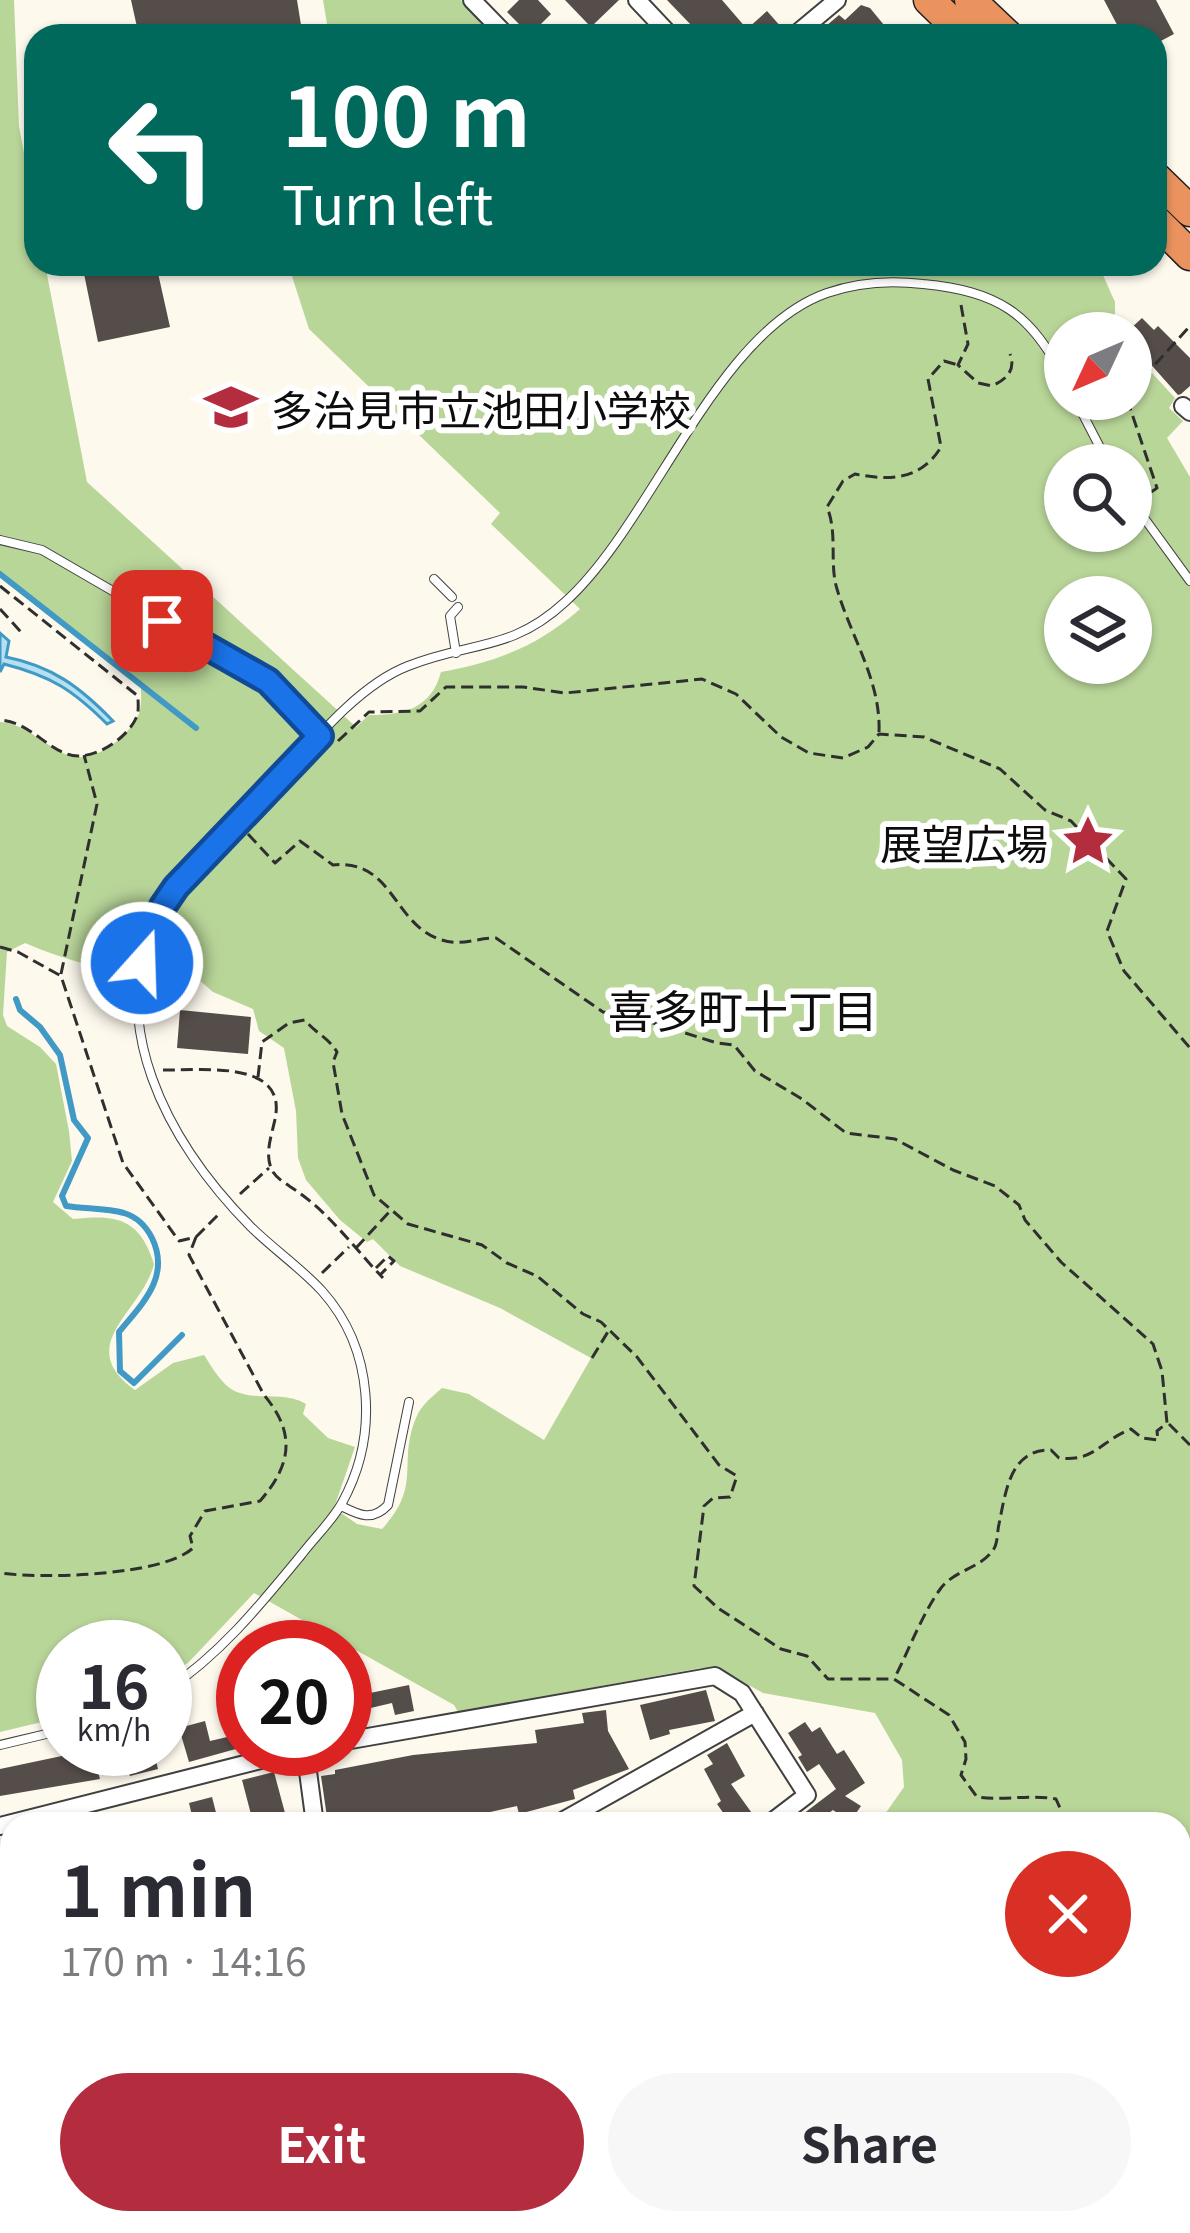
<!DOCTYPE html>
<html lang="en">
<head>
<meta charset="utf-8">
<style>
  body { margin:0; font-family:Georgia,"Noto Sans JP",serif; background:#f7f7f7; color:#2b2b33; height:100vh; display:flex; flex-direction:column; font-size:45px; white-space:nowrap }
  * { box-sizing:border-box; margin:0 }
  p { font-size:39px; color:#7c7c81 }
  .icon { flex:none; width:66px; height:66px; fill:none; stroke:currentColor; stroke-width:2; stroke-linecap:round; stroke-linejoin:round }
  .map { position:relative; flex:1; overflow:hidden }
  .sheet { position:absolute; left:0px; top:1812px; width:1191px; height:423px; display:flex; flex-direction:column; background:#fff; border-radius:36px 36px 0 0; box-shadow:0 3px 9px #0004 }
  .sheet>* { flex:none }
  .hud { position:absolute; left:24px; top:24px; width:1143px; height:252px; border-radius:36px; box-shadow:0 3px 9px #0004; background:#00695c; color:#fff; overflow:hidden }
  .needle { width:78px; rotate:226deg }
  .tools { position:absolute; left:1044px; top:312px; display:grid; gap:24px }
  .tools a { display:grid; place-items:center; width:108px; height:108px; border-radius:50%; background:#fff; box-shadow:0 3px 9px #0004; font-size:60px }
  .speed { position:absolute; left:36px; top:1620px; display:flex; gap:24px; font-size:60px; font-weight:700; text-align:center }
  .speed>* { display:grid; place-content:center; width:156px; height:156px; border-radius:50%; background:#fff; box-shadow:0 3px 9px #0004; line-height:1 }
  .speed small { font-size:30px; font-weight:400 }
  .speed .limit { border:18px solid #d22; background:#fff; color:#111 }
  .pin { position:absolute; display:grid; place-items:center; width:102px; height:102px; color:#fff; margin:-51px; border-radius:24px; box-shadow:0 6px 18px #0006 }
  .me { position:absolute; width:132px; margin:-66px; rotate:20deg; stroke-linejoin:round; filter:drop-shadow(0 0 9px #0008) }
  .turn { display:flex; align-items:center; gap:42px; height:252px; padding:0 60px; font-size:54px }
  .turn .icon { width:156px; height:156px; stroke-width:2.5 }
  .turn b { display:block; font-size:84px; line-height:102px }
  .round { display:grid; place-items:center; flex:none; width:126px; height:126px; border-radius:63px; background:#f7f7f7 }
  .headline { display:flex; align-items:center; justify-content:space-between; height:204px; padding:0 60px }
  h1 { font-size:72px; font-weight:700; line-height:90px }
  .button { display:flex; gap:24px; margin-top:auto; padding:24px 60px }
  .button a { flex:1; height:138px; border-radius:72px; background:#b42d3e; color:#fff; font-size:48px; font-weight:700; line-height:138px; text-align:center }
  .button a+a { background:#f7f7f7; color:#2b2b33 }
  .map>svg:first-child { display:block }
  .forest { fill:#b9d699; fill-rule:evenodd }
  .water { fill:#b5e0f2; stroke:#419ac5; stroke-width:3 }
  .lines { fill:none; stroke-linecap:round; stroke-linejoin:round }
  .stream { stroke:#419ac5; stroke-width:6 }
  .building { fill:#554d4a }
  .lane-casing { stroke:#404040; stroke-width:10 }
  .street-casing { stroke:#404040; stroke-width:20 }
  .highway-casing { stroke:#1e1e1e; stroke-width:33 }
  .path { stroke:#2f2f2f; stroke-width:3; stroke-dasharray:12 6; stroke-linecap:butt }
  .lane { stroke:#fff; stroke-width:8 }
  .street { stroke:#fff; stroke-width:16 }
  .highway { stroke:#eb935e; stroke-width:30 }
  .route-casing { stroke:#114b97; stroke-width:30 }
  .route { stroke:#1a73e8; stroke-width:21 }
  .labels { text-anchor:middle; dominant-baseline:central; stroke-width:12; stroke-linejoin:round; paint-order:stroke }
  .poi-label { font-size:42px; fill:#0d0d0d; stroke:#fff; text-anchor:start }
  .neighbourhood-label { font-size:45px; fill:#0d0d0d; stroke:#fff }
</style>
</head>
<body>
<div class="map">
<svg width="1190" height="2233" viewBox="0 0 1190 2233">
  <rect width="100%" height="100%" fill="#fef9ed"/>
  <path class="forest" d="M 0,0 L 14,0 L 19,126 L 36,216 L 36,264 L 45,264 L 87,482 L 356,727 L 369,715 C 404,715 431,709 441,672 C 497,662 538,646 580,609 L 491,524 L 500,513 L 309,329 L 288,264 L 1098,264 L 1115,302 L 1115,333 L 1065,333 L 1065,399 L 1131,399 L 1131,350 L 1175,398 L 1169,408 L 1183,421 L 1167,438 L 1190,477 L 1190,2233 L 500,2233 L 508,2223 L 1179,2223 L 1179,1824 L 878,1824 L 904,1787 L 902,1760 L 875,1713 L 763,1693 L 722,1670 L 701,1668 L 458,1712 L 454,1705 L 254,1593 L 188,1663 L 165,1675 L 165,1647 L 63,1647 L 63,1717 L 0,1732 L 0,722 C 28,724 43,746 68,755 C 93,765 127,738 138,716 C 142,708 141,696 141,687 L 0,578 ZM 1065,465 L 1131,465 L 1131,531 L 1065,531 ZM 1065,597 L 1131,597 L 1131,663 L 1065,663 ZM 25,943 C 67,961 109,972 155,977 L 177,961 L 213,992 L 253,1009 L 259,1031 L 284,1048 L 296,1111 L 298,1158 L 306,1180 L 340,1220 L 367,1242 L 373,1239 L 400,1266 L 500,1308 L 591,1358 L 544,1440 L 469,1394 L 442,1388 C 432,1397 421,1405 416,1418 C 397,1463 423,1485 382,1529 L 357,1524 L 334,1508 L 355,1447 L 328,1438 L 303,1414 L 306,1404 C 284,1391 259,1401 237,1392 C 222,1386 212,1367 204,1355 L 173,1363 L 135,1390 C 72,1345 143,1311 154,1264 C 140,1219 118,1214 73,1219 L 53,1202 L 72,1161 L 69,1131 L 56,1064 L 40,1047 L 7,1026 L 3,1015 L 7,952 Z
    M 323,0 L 461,0 L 495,36 L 329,36 Z"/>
  <path class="water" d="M 0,633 L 9,641 L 6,657 C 52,666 80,687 113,721 L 107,724 C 73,690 51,676 4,664 L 0,672 Z"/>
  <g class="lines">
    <path class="stream" d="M 0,574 L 196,728
      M 16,999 L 20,1010 L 40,1027 L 60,1055 L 74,1120 L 88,1138 L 62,1196 L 66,1206 C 85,1209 106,1208 124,1213 C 137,1217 146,1226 152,1238 C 171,1277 142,1304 119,1332 L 120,1371 L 134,1383 L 182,1335"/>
  </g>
  <path class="building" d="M 131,0 L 297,0 L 301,25 L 243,36 L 139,36 Z
    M 519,0 L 538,0 L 551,14 L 530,35 L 507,12 Z
    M 565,0 L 619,0 L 594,24 L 588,24 Z
    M 667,0 L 722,0 L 747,29 L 767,11 L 782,28 L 773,36 L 683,36 L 692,26 Z
    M 1104,0 L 1156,0 L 1174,34 L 1155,44 L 1155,36 L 1123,36 Z
    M 861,5 L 870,8 L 893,36 L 829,36 L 833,32 L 826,26 L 839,15 L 845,20 Z
    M 82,264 L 156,264 L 170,327 L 98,342 Z
    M 1142,318 L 1154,330 L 1158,326 L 1190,358 L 1190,386 L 1181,394 L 1178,395 L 1131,342 L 1129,330 Z
    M 180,1010 L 251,1017 L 248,1054 L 177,1048 Z
    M 365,1672 L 370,1693 L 409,1685 L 414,1711 L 395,1715 L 392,1703 L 349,1713 L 345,1677 Z
    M 706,1690 L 715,1721 L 669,1730 L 670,1734 L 650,1740 L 640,1705 Z
    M 606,1710 L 608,1731 L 629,1769 L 573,1790 L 575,1799 L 519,1814 L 517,1806 L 438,1824 L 328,1824 L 321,1776 L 335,1774 L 335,1770 L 413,1755 L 537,1743 L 535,1730 L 584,1723 L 582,1713 Z
    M 205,1721 L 210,1741 L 240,1734 L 243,1747 L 189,1762 L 179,1728 Z
    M 805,1722 L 812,1732 L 820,1727 L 837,1754 L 844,1750 L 865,1783 L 845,1796 L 861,1806 L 850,1822 L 833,1810 L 814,1824 L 803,1814 L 836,1789 L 819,1764 L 807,1772 L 798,1757 L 802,1755 L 788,1733 Z
    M 727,1743 L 745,1776 L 731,1784 L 754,1816 L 743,1824 L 731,1824 L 717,1804 L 721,1801 L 704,1769 L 713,1764 L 707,1755 Z
    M 95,1749 L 153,1749 L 158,1769 L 130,1776 L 126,1766 L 98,1772 L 100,1779 L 0,1796 L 0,1769 Z
    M 274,1772 L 285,1813 L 253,1822 L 242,1780 Z
    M 212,1797 L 219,1824 L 194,1824 L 189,1803 Z"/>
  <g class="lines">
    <g class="lane-casing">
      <path id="lane" d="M 1075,399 L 1109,465
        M 1131,500 L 1190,581
        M 0,540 L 42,550 L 268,681 L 320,736
        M 434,579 L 452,597
        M 456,653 L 450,616 L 458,607
        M 341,1506 C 359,1515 372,1522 388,1505 L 409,1402
        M 165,1691 C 220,1655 261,1604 302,1554 C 315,1537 332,1521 342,1503 C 379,1436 374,1349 322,1291 C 300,1267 273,1249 250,1226 C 169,1144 99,1019 162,907 C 185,867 226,836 257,803 C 300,759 351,688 408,666 C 470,641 511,652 565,602 C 653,523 715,332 827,293 C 858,282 890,280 923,284 C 998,291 1031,313 1065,380
        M 0,1745 L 63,1730"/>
    </g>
    <g class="street-casing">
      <path id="street" d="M 472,0 L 507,36
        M 637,0 L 671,36
        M 794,36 L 837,0
        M 1183,406 L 1190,412
        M 345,1741 L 715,1676 L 742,1693 L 807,1795 L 769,1824
        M 305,1749 L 315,1824
        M 557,1824 L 755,1713
        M 0,1826 L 304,1749
        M 0,1936 L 12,1939
        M 0,2057 L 12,2059"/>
    </g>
    <g class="highway-casing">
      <path id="highway" d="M 929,0 L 966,36
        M 970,0 L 1008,36
        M 1155,177 L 1190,211
        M 1155,220 L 1190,255"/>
    </g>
    <path class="path" d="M 961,305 L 968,344 L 958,365 L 978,383 L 992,386 C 1007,379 1016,370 1010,354
      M 1131,391 L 1190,326
      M 1127,399 L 1157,488 L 1147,495
      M 0,586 L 138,696 C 138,703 139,710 137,716 C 128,739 91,763 67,754 C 43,745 28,722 0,720
      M 0,609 L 21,632
      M 879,732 C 881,681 851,637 837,589 C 829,563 838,534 827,507 L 843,481 L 855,474 C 890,481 921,480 941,447 L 928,379 L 944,361 L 958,365
      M 338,741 L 369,712 L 420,711 L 446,687 L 523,687 L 565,693 L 702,679 L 736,694 L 781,737 L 809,753 L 843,758 L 868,747 L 879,734 L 924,737 L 1000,769 L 1045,810 L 1071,821 L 1126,879 L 1107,931 L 1124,971 L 1190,1048
      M 248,834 L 275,863 L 300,841 L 333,865 C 393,859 392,922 439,939 C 460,947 475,938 496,938 L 603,1012 L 631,1016 L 717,1043 L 734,1045 L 755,1071 L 802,1099 L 846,1133 L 895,1139 L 953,1170 L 995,1186 L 1019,1205 L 1025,1220 L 1061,1262 L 1153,1344 L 1162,1371 L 1167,1423 L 1157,1431 L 1158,1440 L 1142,1438 L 1131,1429 C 1100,1441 1095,1462 1059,1458 L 1051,1450 C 1010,1449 1006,1491 999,1524 C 997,1532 998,1544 993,1550 C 981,1568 955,1570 941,1588 C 922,1614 909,1650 894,1679
      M 0,947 L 18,952 L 61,976 L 123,1163 L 179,1241 L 196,1237 L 189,1255 L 264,1395 C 295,1432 293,1463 260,1501 L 205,1511 L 190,1536 L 193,1548 C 163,1576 42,1579 0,1573
      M 61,974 L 97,804 L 84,755
      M 163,1070 C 197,1071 282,1059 276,1113 C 274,1130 264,1150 271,1168 C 275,1179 289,1185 298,1192 C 330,1214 356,1250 383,1278
      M 258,1077 L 262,1042 L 289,1023 L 305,1020 C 315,1033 329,1038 337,1052 L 333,1062 L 342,1114 L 374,1195 L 408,1224 L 482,1245 L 507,1263 L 537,1276 L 583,1314 L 601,1322 L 637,1357 L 719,1465 L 737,1476 L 730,1497 L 713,1498 L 704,1506 L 694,1586 L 718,1608 L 781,1649 L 807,1656 L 828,1679 L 894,1679 L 949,1715 L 965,1742 L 966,1759 L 961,1775 L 977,1797 C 1004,1801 1029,1794 1056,1799 L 1067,1824
      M 240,1194 L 269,1168
      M 196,1237 L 218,1215
      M 356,1248 L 390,1211
      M 376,1268 L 388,1256 L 394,1261 L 380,1275
      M 322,1273 L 349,1247
      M 592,1358 L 609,1330
      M 1169,1424 L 1190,1445
      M 1179,1953 L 1190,1961
      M 385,2233 L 389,2223"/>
    <use href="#lane" class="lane"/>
    <use href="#street" class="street"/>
    <use href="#highway" class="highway"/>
  </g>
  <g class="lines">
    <g class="route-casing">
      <path id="route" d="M 142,963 L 163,906 L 176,887 L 320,736 L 268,681 L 162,621"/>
    </g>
    <use href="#route" class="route"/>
  </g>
  <defs>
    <g id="school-bare" transform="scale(4.14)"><path d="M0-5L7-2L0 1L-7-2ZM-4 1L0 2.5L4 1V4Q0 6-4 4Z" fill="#b42d3e" stroke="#fff" stroke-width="2.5" paint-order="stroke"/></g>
    <g id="sight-bare" transform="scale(4.14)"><path d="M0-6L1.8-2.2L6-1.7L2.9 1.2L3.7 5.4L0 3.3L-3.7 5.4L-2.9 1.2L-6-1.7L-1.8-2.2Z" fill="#b42d3e" stroke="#fff" stroke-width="2.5" paint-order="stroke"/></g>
  </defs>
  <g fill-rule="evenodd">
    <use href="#school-bare" x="231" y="407"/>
    <use href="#sight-bare" x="1088" y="841"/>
  </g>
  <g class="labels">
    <g class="poi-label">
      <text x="271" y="407">多治見市立池田小学校</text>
      <text x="1048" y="841" text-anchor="end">展望広場</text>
    </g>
    <g class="neighbourhood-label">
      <text x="743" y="1008">喜多町十丁目</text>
    </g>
  </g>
</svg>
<div class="tools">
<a><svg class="needle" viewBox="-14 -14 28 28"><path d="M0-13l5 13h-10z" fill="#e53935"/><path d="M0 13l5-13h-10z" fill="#7c7c81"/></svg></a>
<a><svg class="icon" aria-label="search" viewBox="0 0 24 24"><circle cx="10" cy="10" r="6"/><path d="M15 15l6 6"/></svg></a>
<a><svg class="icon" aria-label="layers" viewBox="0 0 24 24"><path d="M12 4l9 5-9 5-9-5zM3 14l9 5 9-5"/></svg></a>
</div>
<div class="speed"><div>16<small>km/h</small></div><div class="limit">20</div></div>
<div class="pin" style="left:162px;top:621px;background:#d93025"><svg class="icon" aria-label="arrive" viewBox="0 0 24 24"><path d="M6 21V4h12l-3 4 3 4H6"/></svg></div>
<svg class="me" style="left:142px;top:963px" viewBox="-20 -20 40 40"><circle r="17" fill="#1a73e8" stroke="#fff" stroke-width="3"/><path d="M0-11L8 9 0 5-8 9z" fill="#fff"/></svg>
<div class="hud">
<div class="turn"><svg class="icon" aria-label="left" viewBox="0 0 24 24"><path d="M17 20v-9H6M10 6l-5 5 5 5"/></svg><div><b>100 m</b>Turn left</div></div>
</div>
<section class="sheet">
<div class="headline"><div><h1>1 min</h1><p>170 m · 14:16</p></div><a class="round" style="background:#d93025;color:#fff"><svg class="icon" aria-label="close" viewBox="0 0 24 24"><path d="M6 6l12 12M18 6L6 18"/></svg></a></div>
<div class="button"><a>Exit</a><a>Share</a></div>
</section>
</div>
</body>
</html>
